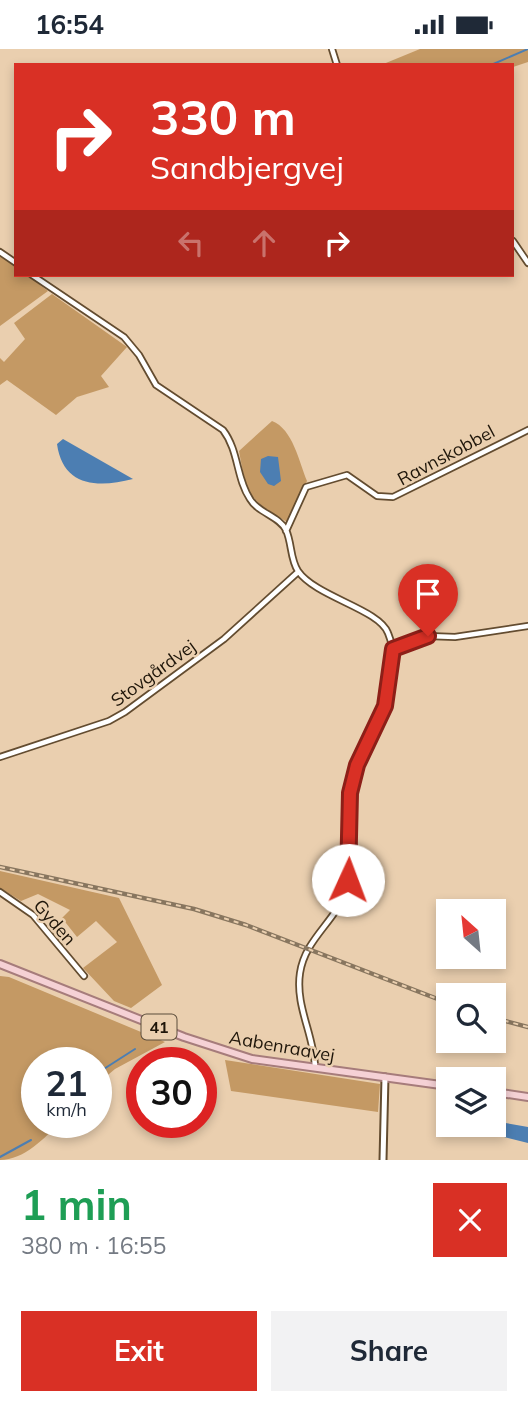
<!DOCTYPE html>
<html lang="en">
<head>
<meta charset="utf-8">
<style>
  body { margin:0; font-family:Mulish,sans-serif; background:#f2f2f3; color:#1f2937; height:100vh; display:flex; flex-direction:column; font-size:26px; white-space:nowrap }
  * { box-sizing:border-box; margin:0 }
  p { font-size:23px; color:#747a83 }
  .icon { flex:none; width:38px; height:38px; fill:none; stroke:currentColor; stroke-width:2; stroke-linecap:round; stroke-linejoin:round }
  .map { position:relative; height:1111px; overflow:hidden }
  .panel { display:flex; flex-direction:column; background:#fff; flex:1 }
  .panel>* { flex:none }
  .guide { position:absolute; left:14px; top:14px; width:500px; height:214px; border-radius:0px; box-shadow:0 4px 10px #0003; background:#d93025; color:#fff; overflow:hidden }
  .needle { width:46px; rotate:333deg }
  .tools { position:absolute; left:436px; top:850px; display:grid; gap:14px }
  .tools a { display:grid; place-items:center; width:70px; height:70px; border-radius:0px; background:#fff; box-shadow:0 4px 10px #0003; font-size:35px }
  .speed { position:absolute; left:21px; top:998px; display:flex; gap:14px; font-size:35px; font-weight:700; text-align:center }
  .speed>* { display:grid; place-content:center; width:91px; height:91px; border-radius:50%; background:#fff; box-shadow:0 4px 10px #0003; line-height:1 }
  .speed small { font-size:18px; font-weight:400 }
  .speed .limit { border:10px solid #d22; background:#fff; color:#111 }
  .pin { position:absolute; display:grid; place-items:center; width:60px; height:60px; color:#fff; margin:-72px -30px; border-radius:50% 50% 50% 0; rotate:-45deg; box-shadow:0 0 7px #0007 }
  .pin .icon { rotate:45deg }
  .me { position:absolute; width:77px; margin:-38px; rotate:2deg; stroke-linejoin:round; filter:drop-shadow(0 0 5px #0008) }
  .turn { display:flex; align-items:center; gap:24px; height:147px; padding:0 21px; font-size:32px }
  .turn .icon { width:91px; height:91px; stroke-width:2.5 }
  .turn b { display:block; font-size:49px; line-height:60px }
  .lanes { display:flex; align-items:center; height:66px; padding:0 21px; background:#0003; justify-content:center; gap:35px; direction:ltr }
  .lanes .off { opacity:.35 }
  .round { display:grid; place-items:center; flex:none; width:74px; height:74px; border-radius:0px; background:#f2f2f3 }
  .head { display:flex; align-items:center; justify-content:space-between; height:119px; padding:0 21px }
  h1 { font-size:42px; font-weight:700; line-height:52px; color:#1e9e55 }
  .cta { display:flex; gap:14px; margin-top:auto; padding:14px 21px }
  .cta a { flex:1; height:80px; border-radius:0px; background:#d93025; color:#fff; font-size:28px; font-weight:700; line-height:80px; text-align:center }
  .cta a+a { background:#f2f2f3; color:#1f2937 }
  .status { display:flex; justify-content:space-between; align-items:center; height:49px; padding:0 35px; background:#fff; direction:ltr }
  .status svg { height:19px; fill:currentColor }
  .map>svg:first-child { display:block }
  .green { fill:#c49964 }
  .water { fill:#4c7eb2 }
  .lines { fill:none; stroke-linecap:round; stroke-linejoin:round }
  .stream { stroke:#4c7eb2; stroke-width:2 }
  .minor-casing { stroke:#634c30; stroke-width:8 }
  .tertiary-casing { stroke:#634c30; stroke-width:9 }
  .primary-casing { stroke:#a67c7b; stroke-width:10 }
  .minor { stroke:#fff; stroke-width:4.5 }
  .tertiary { stroke:#fff; stroke-width:5 }
  .primary { stroke:#f5d1d5; stroke-width:6 }
  .rail-casing { stroke:#88765f; stroke-width:4.5 }
  .rail { stroke:#eacfaf; stroke-width:2; stroke-dasharray:5; stroke-linecap:butt }
  .route-casing { stroke:#8d1f18; stroke-width:18 }
  .route { stroke:#d93025; stroke-width:12 }
  .labels { text-anchor:middle; dominant-baseline:central; stroke-width:5; stroke-linejoin:round; paint-order:stroke }
  .shield { fill:#eacfaf; stroke:#5b4d3b; stroke-width:2 }
  .shield-label { font-size:16px; font-weight:bold; fill:#1e1509 }
  .street-label { font-size:18px; fill:#1e1509; stroke:#eacfaf }
</style>
</head>
<body>
<div class="status"><b>16:54</b><svg viewBox="0 0 49 12"><path d="M0 12V9h3v3zM5 12V6h3v6zM10 12V3h3v9zM15 12V0h3v12zM26 1h20v11H26zM47 4h2v5h-2z"/></svg></div>
<div class="map">
<svg width="528" height="1111" viewBox="0 0 528 1111">
  <rect width="100%" height="100%" fill="#eacfaf"/>
  <path class="green" d="M 420,0 L 528,0 L 528,13 L 513,18 L 513,16 L 381,16 Z
    M 0,206 L 16,218 L 16,226 L 27,226 L 48,242 L 0,277 Z
    M 52,245 L 127,298 L 101,327 L 109,338 L 77,348 L 56,366 L 7,331 L 0,336 L 0,309 L 4,313 L 25,290 L 14,274 Z
    M 272,372 C 293,380 299,413 307,432 L 287,473 C 248,450 247,446 239,402 Z
    M 0,822 L 119,849 L 162,936 L 131,959 L 114,952 L 83,919 L 117,893 L 96,872 L 77,888 L 62,869 L 70,861 L 38,845 L 21,852 L 0,839 Z
    M 0,927 L 9,928 L 165,993 L 115,1020 L 96,1036 L 96,1013 L 37,1013 L 37,1073 L 60,1073 C 45,1089 24,1111 0,1111 Z
    M 225,1011 L 380,1035 L 378,1063 L 231,1042 Z"/>
  <path class="water" d="M 63,390 L 133,430 C 98,439 63,438 57,395 Z
    M 268,407 L 278,408 L 281,432 L 274,437 L 268,435 L 260,423 L 261,410 Z
    M 494,1072 L 528,1078 L 528,1094 L 484,1083 L 482,1076 L 494,1076 Z"/>
  <g class="lines">
    <path class="stream" d="M 491,16 L 528,0
      M 96,1025 L 135,1000
      M 49,1078 L 53,1073
      M 0,1108 L 31,1091"/>
    <g class="minor-casing">
      <path id="minor" d="M 332,0 L 337,16
        M 513,192 L 528,214
        M 0,203 L 16,214
        M 32,226 L 124,288 L 139,306 L 156,336 L 223,381 C 239,402 236,429 250,450 C 258,464 279,467 286,481 C 292,494 290,510 298,522 C 316,548 379,560 388,584 C 411,640 360,690 351,741 C 345,773 356,811 346,842 C 335,873 305,890 300,924 C 295,957 314,986 315,1018
        M 286,482 L 306,438 L 347,426 L 377,447 L 393,448 L 528,381
        M 393,600 L 428,587 L 455,588 L 528,577
        M 0,708 L 109,672 L 125,663 L 224,590 L 298,523
        M 0,843 L 33,866 L 84,927"/>
    </g>
    <g class="tertiary-casing">
      <path id="tertiary" d="M 383,1111 L 385,1028"/>
    </g>
    <g class="primary-casing">
      <path id="primary" d="M 0,915 L 184,988 L 252,1010 L 448,1037
        M 494,1043 L 528,1048"/>
    </g>
    <use href="#minor" class="minor"/>
    <use href="#tertiary" class="tertiary"/>
    <use href="#primary" class="primary"/>
    <g class="rail-casing">
      <path id="rail" d="M 0,818 L 194,860 L 246,876 L 448,954
        M 494,969 L 528,978"/>
    </g>
    <use href="#rail" class="rail"/>
  </g>
  <g class="lines">
    <g class="route-casing">
      <path id="route" d="M 348,831 L 350,744 L 357,716 L 385,657 L 393,600 L 428,587"/>
    </g>
    <use href="#route" class="route"/>
  </g>
  <g class="labels">
    <rect class="shield" x="141.5" y="965.5" width="35" height="25" rx="5"/>
    <g class="shield-label">
      <text x="159" y="978">41</text>
    </g>
    <g class="street-label">
      <text transform="translate(446 406) rotate(-28)">Ravnskobbel</text>
      <text transform="translate(153 624) rotate(-36)">Stovgårdvej</text>
      <text transform="translate(55 873) rotate(49)">Gyden</text>
      <text transform="translate(282 997) rotate(10)">Aabenraavej</text>
    </g>
  </g>
</svg>
<div class="tools">
<a><svg class="needle" viewBox="-14 -14 28 28"><path d="M0-13l5 13h-10z" fill="#e53935"/><path d="M0 13l5-13h-10z" fill="#747a83"/></svg></a>
<a><svg class="icon" aria-label="search" viewBox="0 0 24 24"><circle cx="10" cy="10" r="6"/><path d="M15 15l6 6"/></svg></a>
<a><svg class="icon" aria-label="layers" viewBox="0 0 24 24"><path d="M12 4l9 5-9 5-9-5zM3 14l9 5 9-5"/></svg></a>
</div>
<div class="speed"><div>21<small>km/h</small></div><div class="limit">30</div></div>
<div class="pin" style="left:428px;top:587px;background:#d93025"><svg class="icon" aria-label="arrive" viewBox="0 0 24 24"><path d="M6 21V4h12l-3 4 3 4H6"/></svg></div>
<svg class="me" style="left:348px;top:831px" viewBox="-20 -20 40 40"><circle r="19" fill="#fff"/><path d="M0-13L10 11 0 6-10 11z" fill="#d93025"/></svg>
<div class="guide">
<div class="turn"><svg class="icon" aria-label="right" viewBox="0 0 24 24"><path d="M7 20v-9h11M14 6l5 5-5 5"/></svg><div><b>330 m</b>Sandbjergvej</div></div>
<div class="lanes"><svg class="icon off" aria-label="left" viewBox="0 0 24 24"><path d="M17 20v-9H6M10 6l-5 5 5 5"/></svg><svg class="icon off" aria-label="ahead" viewBox="0 0 24 24"><path d="M12 20V5M6 11l6-6 6 6"/></svg><svg class="icon" aria-label="right" viewBox="0 0 24 24"><path d="M7 20v-9h11M14 6l5 5-5 5"/></svg></div>
</div>
</div>
<section class="panel">
<div class="head"><div><h1>1 min</h1><p>380 m · 16:55</p></div><a class="round" style="background:#d93025;color:#fff"><svg class="icon" aria-label="close" viewBox="0 0 24 24"><path d="M6 6l12 12M18 6L6 18"/></svg></a></div>
<div class="cta"><a>Exit</a><a>Share</a></div>
</section>
</body>
</html>
